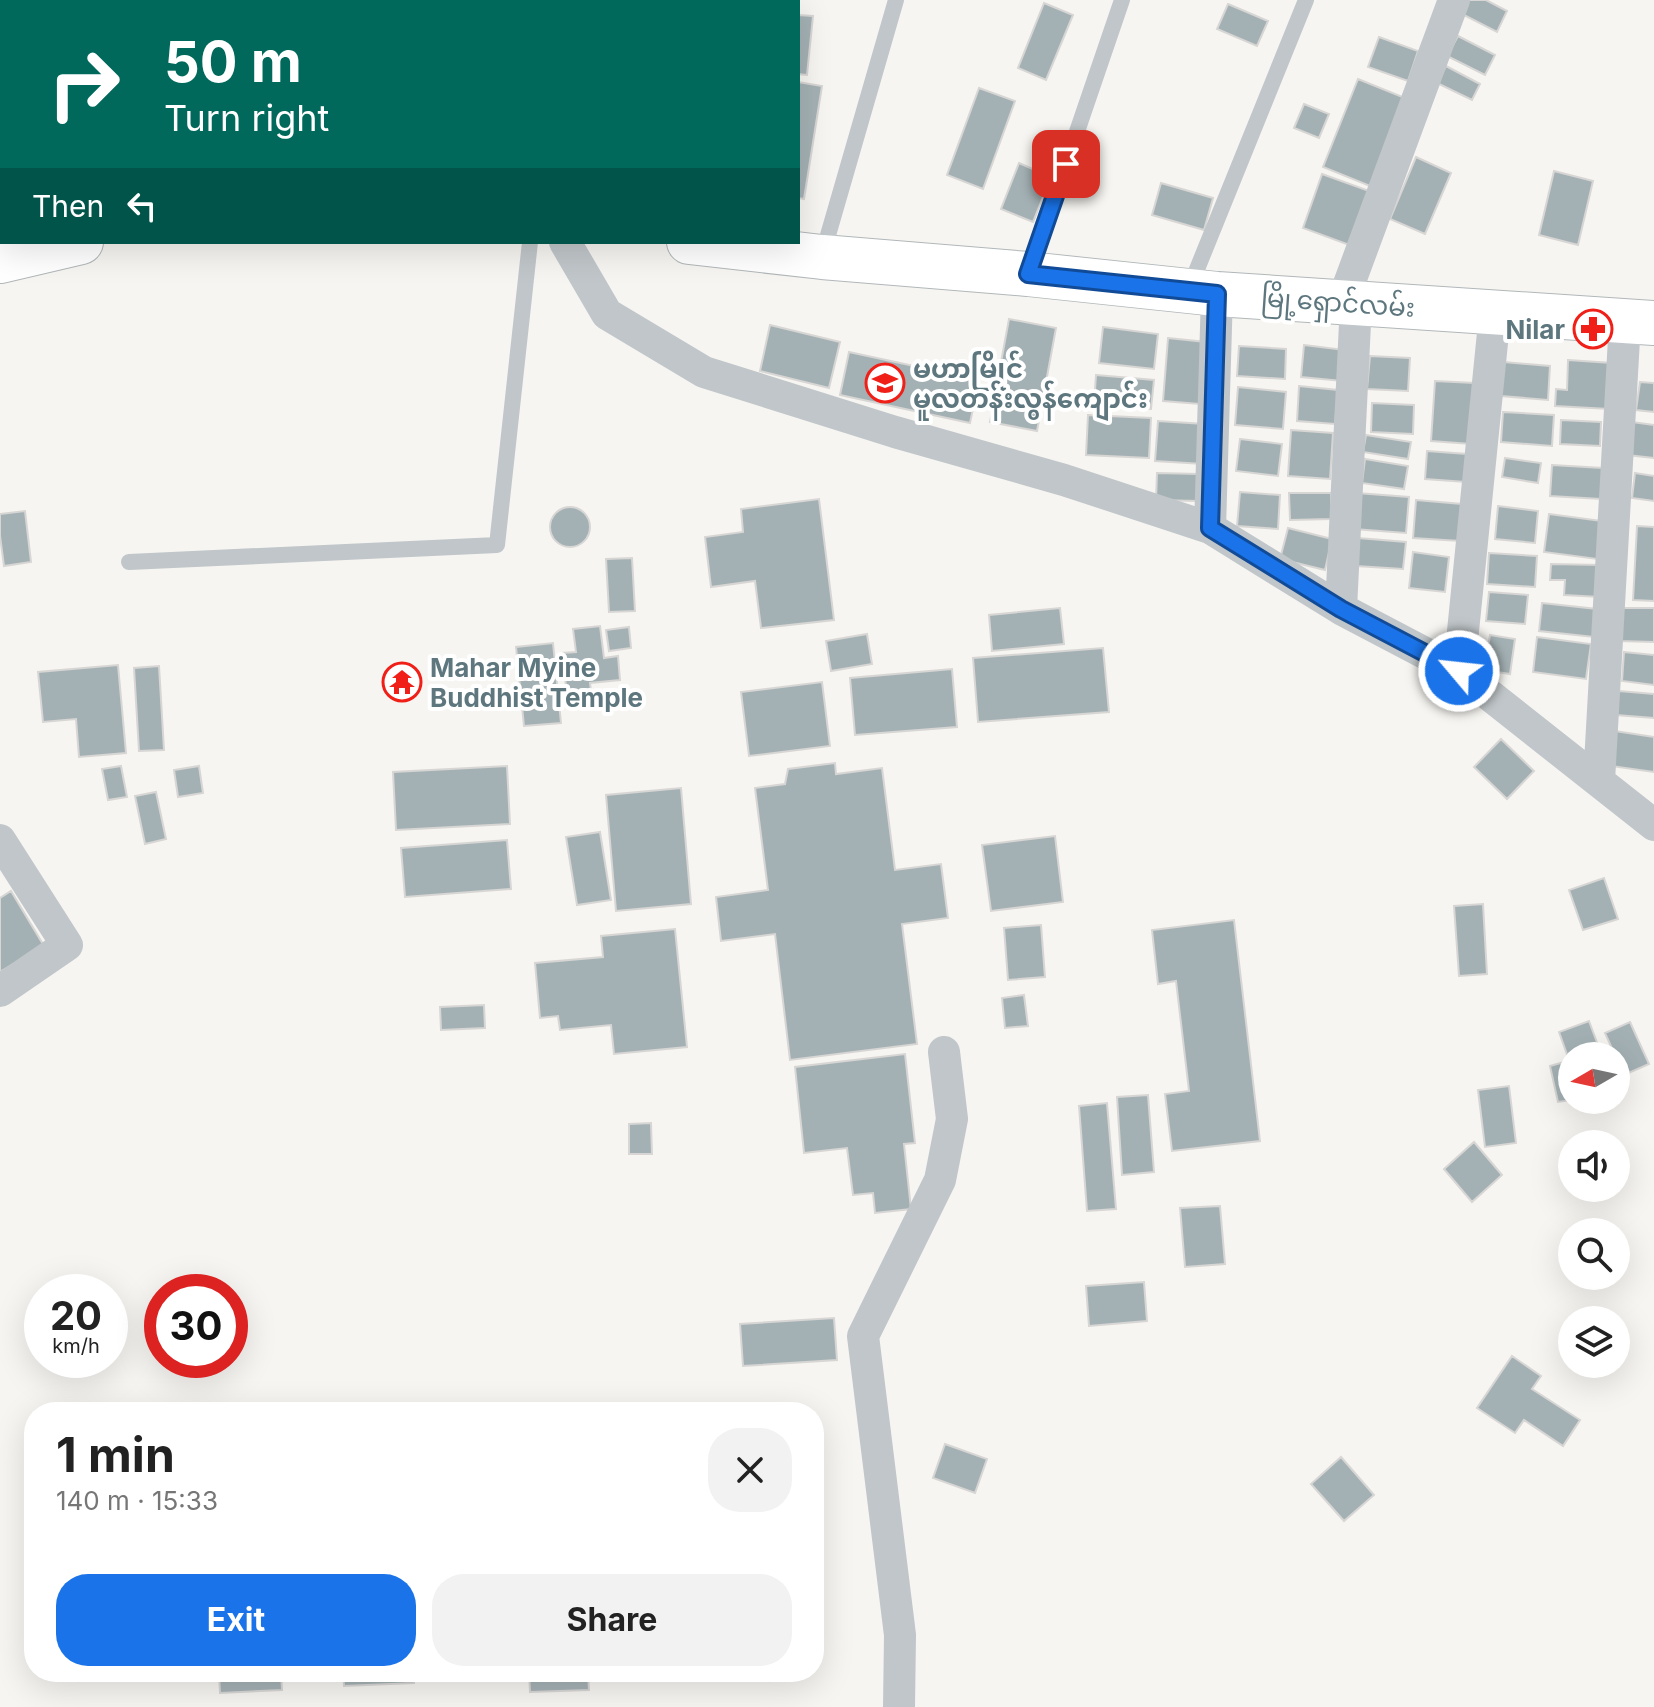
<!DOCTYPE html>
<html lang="en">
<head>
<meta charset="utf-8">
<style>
  body { margin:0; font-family:Inter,"Noto Sans Myanmar",sans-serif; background:#f2f2f2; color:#222; height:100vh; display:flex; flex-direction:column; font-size:30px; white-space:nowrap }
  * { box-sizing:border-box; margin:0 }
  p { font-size:26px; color:#767676 }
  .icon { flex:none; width:44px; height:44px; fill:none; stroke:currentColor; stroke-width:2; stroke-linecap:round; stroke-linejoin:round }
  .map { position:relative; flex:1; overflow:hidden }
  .sheet { position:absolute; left:24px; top:1402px; width:800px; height:280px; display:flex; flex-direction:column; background:#fff; border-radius:32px; box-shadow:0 8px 32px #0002 }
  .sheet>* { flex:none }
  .banner { position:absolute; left:0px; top:0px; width:800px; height:244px; box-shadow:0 8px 32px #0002; background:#00695c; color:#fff; overflow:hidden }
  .needle { width:52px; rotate:261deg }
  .tools { position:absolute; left:1558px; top:1042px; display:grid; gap:16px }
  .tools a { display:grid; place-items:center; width:72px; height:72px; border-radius:50%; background:#fff; box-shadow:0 8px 32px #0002; font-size:40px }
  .speed { position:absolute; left:24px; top:1274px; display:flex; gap:16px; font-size:40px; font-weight:700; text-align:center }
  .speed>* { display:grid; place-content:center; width:104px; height:104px; border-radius:50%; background:#fff; box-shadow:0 8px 32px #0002; line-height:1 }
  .speed small { font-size:20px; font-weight:400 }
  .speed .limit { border:12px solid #d22; background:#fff; color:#111 }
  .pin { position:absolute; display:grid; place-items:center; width:68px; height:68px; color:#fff; margin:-34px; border-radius:16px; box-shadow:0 4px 12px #0006 }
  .me { position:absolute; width:88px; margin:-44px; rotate:298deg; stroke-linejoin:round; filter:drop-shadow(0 0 6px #0008) }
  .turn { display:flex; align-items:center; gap:28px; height:168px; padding:0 32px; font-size:36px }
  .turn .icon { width:104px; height:104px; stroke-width:2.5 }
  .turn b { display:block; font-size:56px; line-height:68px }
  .then { display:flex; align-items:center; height:76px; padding:0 32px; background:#0003; gap:16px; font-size:30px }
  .round { display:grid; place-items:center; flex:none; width:84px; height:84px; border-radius:32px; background:#f2f2f2 }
  .head { display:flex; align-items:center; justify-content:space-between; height:136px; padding:0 32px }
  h1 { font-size:48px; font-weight:700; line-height:60px }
  .action { display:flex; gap:16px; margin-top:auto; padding:16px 32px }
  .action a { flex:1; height:92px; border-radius:32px; background:#1a73e8; color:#fff; font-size:32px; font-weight:700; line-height:92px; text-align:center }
  .action a+a { background:#f2f2f2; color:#222 }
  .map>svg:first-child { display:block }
  .building { fill:#a4b1b4; stroke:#d7d6d4; stroke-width:2 }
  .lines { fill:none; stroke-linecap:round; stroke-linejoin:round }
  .highway-casing { stroke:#b1b7b9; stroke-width:46 }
  .lane { stroke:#c0c6c9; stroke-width:16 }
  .street { stroke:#c0c6c9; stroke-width:32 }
  .highway { stroke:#fff; stroke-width:44 }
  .route-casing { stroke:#114b97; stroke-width:20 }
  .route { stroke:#1a73e8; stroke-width:14 }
  .labels { text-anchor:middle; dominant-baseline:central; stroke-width:8; stroke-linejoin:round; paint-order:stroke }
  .street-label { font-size:26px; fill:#5e777f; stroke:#fff }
  .poi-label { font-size:26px; font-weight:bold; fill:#5e777f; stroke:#fff; text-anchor:start }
</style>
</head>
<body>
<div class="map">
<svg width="1654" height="1707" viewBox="0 0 1654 1707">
  <rect width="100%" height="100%" fill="#f6f5f1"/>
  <path class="building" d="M 331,0 L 383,0 L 383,2 L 330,2 Z
    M 1466,0 L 1486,0 L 1507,11 L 1497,32 L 1460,13 Z
    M 1044,3 L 1073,15 L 1046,80 L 1018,68 Z
    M 1228,4 L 1268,21 L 1257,46 L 1217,29 Z
    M 798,15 L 813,16 L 807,75 L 798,74 Z
    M 1458,36 L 1495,55 L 1485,75 L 1447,56 Z
    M 1379,37 L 1418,51 L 1408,81 L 1368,67 Z
    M 1446,66 L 1480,84 L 1472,100 L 1437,83 Z
    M 1358,79 L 1405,98 L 1370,186 L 1323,167 Z
    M 798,82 L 822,86 L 804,199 L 798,198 Z
    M 979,88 L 1015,101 L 983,189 L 947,175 Z
    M 1304,104 L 1329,114 L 1319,138 L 1294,128 Z
    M 0,115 L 2,115 L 2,188 L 0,188 Z
    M 1416,157 L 1451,173 L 1425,234 L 1390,219 Z
    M 1019,163 L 1051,177 L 1033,222 L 1001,209 Z
    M 1554,171 L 1593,181 L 1578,245 L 1539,235 Z
    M 1322,174 L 1372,192 L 1352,246 L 1303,228 Z
    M 1161,183 L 1213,198 L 1204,230 L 1152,215 Z
    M 1009,319 L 1056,328 L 1037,431 L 990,422 Z
    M 770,325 L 840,342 L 829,388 L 760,371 Z
    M 1103,327 L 1158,334 L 1154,369 L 1099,363 Z
    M 1168,338 L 1206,342 L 1200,404 L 1163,401 Z
    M 1304,345 L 1345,350 L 1342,381 L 1301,377 Z
    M 1239,346 L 1286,349 L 1285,379 L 1237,376 Z
    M 849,352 L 979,380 L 970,423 L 840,395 Z
    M 1370,356 L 1410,358 L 1408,391 L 1367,389 Z
    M 1568,360 L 1612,363 L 1609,409 L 1555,406 L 1556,389 L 1567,390 Z
    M 1504,362 L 1550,366 L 1548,400 L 1501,396 Z
    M 1096,375 L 1154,380 L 1151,409 L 1094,404 Z
    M 1435,381 L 1475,383 L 1471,444 L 1431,441 Z
    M 1640,382 L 1654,383 L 1654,412 L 1636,410 Z
    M 1299,386 L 1338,390 L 1335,424 L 1297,421 Z
    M 1238,387 L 1286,392 L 1283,429 L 1235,425 Z
    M 1372,403 L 1414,405 L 1413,434 L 1371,432 Z
    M 1503,412 L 1554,415 L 1552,446 L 1501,442 Z
    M 1088,415 L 1151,418 L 1149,458 L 1086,455 Z
    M 1561,420 L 1601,422 L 1600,446 L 1560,444 Z
    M 1158,421 L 1205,424 L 1203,464 L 1155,461 Z
    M 1632,422 L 1654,425 L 1654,458 L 1627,455 Z
    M 1291,430 L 1333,433 L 1330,479 L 1288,476 Z
    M 1366,435 L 1411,442 L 1408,459 L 1363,452 Z
    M 1240,439 L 1282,444 L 1278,476 L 1236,471 Z
    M 1427,451 L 1467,454 L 1466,482 L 1425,479 Z
    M 1505,458 L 1541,463 L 1538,483 L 1502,477 Z
    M 1365,459 L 1408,466 L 1404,489 L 1362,483 Z
    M 1552,465 L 1603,468 L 1601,499 L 1550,496 Z
    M 1157,473 L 1199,474 L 1198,501 L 1156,500 Z
    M 1635,473 L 1654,476 L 1654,501 L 1632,498 Z
    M 1240,492 L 1280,495 L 1278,529 L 1237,526 Z
    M 1289,493 L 1331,493 L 1331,519 L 1290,520 Z
    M 1357,493 L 1409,497 L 1406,533 L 1354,529 Z
    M 819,499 L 834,620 L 761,628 L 755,581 L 711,587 L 705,537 L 743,532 L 741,509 Z
    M 1416,500 L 1462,504 L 1460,541 L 1413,538 Z
    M 1498,506 L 1538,511 L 1535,543 L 1495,539 Z
    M550 527a20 20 0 1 1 40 0a20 20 0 1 1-40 0Z
    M 25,511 L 31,562 L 4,566 L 0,536 L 0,514 Z
    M 1549,514 L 1602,521 L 1597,559 L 1544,552 Z
    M 1637,526 L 1654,527 L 1654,601 L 1633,600 Z
    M 1288,528 L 1332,539 L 1325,570 L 1280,559 Z
    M 1358,538 L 1406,542 L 1403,569 L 1356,566 Z
    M 1413,552 L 1449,557 L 1445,592 L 1409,588 Z
    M 1489,553 L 1537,556 L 1535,587 L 1487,584 Z
    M 632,558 L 635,611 L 609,612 L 606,559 Z
    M 1551,564 L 1601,565 L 1600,597 L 1564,595 L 1565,580 L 1550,580 Z
    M 1489,592 L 1528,595 L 1525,624 L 1486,621 Z
    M 1542,603 L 1597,609 L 1594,637 L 1539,631 Z
    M 1060,608 L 1064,644 L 992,651 L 989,615 Z
    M 1619,608 L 1654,608 L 1654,642 L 1619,641 Z
    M 600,626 L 604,658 L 618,656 L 620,680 L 590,683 L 592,700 L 568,703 L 562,653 L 576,652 L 573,629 Z
    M 629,627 L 631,648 L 609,651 L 606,630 Z
    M 867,634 L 872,664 L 831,671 L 826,641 Z
    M 1490,635 L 1515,639 L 1510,674 L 1484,670 Z
    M 1537,637 L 1591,644 L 1586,679 L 1533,672 Z
    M 553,643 L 561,723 L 524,726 L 516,647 Z
    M 1103,648 L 1109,712 L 978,722 L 973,658 Z
    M 1624,652 L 1654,655 L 1654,685 L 1622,681 Z
    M 118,665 L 126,753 L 79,757 L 76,719 L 43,722 L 38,672 Z
    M 159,666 L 164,750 L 139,751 L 134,668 Z
    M 952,669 L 957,727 L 855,735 L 850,678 Z
    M 822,682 L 830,746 L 749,756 L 741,692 Z
    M 1619,691 L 1654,694 L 1654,718 L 1616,715 Z
    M 1615,731 L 1654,737 L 1654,772 L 1611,766 Z
    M 1501,739 L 1534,771 L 1507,799 L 1474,767 Z
    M 835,763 L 836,774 L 882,768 L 895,870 L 941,864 L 948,918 L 902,924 L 917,1044 L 790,1060 L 775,934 L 721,941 L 716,897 L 768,890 L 755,788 L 785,784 L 788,769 Z
    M 121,766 L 127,797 L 108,800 L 102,769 Z
    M 199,766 L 203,793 L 178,797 L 174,770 Z
    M 507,766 L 510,824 L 396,830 L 393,772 Z
    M 681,788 L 691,904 L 616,911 L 606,795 Z
    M 156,792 L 166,839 L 145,844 L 135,796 Z
    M 600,832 L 611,900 L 577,905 L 566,837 Z
    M 1055,836 L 1063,902 L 991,911 L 982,845 Z
    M 507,840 L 511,889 L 405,897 L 401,848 Z
    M 1604,878 L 1618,919 L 1583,930 L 1569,890 Z
    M 11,891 L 44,946 L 0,972 L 0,898 Z
    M 1483,904 L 1487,974 L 1459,976 L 1454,906 Z
    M 1234,920 L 1260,1141 L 1172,1151 L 1165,1094 L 1189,1091 L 1176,981 L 1158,984 L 1152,930 Z
    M 1041,925 L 1045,977 L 1008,980 L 1004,928 Z
    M 675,929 L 687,1047 L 614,1054 L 611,1025 L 560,1030 L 558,1016 L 540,1018 L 535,963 L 603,957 L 601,936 Z
    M 1024,995 L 1028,1026 L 1005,1028 L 1002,998 Z
    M 484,1005 L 485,1028 L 441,1030 L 440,1007 Z
    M 1589,1021 L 1602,1056 L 1572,1056 L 1572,1068 L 1559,1032 Z
    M 1630,1022 L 1649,1064 L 1624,1075 L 1605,1033 Z
    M 905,1054 L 915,1143 L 904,1144 L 911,1209 L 875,1213 L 873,1193 L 853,1195 L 847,1148 L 804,1153 L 795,1067 Z
    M 1564,1062 L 1572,1100 L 1558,1102 L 1550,1066 Z
    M 1509,1086 L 1516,1143 L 1485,1147 L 1478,1090 Z
    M 1148,1095 L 1154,1172 L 1122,1175 L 1117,1097 Z
    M 1107,1103 L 1116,1209 L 1087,1211 L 1079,1106 Z
    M 651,1123 L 652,1154 L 629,1154 L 629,1124 Z
    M 1474,1142 L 1502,1175 L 1472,1202 L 1444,1169 Z
    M 1220,1206 L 1225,1264 L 1185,1267 L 1180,1208 Z
    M 1144,1282 L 1147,1321 L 1089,1326 L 1086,1286 Z
    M 834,1318 L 837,1360 L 743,1366 L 740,1324 Z
    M 1512,1356 L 1541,1376 L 1532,1389 L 1580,1420 L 1563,1446 L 1524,1420 L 1515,1433 L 1477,1408 Z
    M 945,1444 L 987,1459 L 975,1493 L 933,1478 Z
    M 1341,1457 L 1374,1495 L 1344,1521 L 1311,1484 Z
    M 219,1672 L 281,1672 L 282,1690 L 220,1693 Z
    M 343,1672 L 414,1672 L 414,1683 L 344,1686 Z
    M 529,1672 L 588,1672 L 589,1690 L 530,1692 Z"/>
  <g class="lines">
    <g class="highway-casing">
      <path id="highway" d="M 689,242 L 822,257 L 1028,274 L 1217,294 L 1654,323
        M 0,261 L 81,242"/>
    </g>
    <path class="lane" d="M 545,2 L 545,0
      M 697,2 L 697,0
      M 822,256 L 896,0
      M 1029,272 L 1122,0
      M 1189,289 L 1306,0
      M 129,562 L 497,545 L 530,242"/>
    <path class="street" d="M 565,242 L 607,314 L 704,372 L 895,432 L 1064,480 L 1210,528 L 1341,609 L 1459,671 L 1654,825
      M 1342,303 L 1454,0
      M 1210,528 L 1217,294
      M 1341,609 L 1356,303
      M 1459,671 L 1495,313
      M 1599,781 L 1625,321
      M 0,840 L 67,945 L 0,991
      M 899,1707 L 900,1635 L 863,1336 L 940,1180 L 952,1119 L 944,1052"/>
    <use href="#highway" class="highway"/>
  </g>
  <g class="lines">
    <g class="route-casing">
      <path id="route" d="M 1066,164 L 1028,274 L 1217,294 L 1210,528 L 1341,609 L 1459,671"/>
    </g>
    <use href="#route" class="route"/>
  </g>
  <defs>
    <g id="pharmacy-ring" transform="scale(2)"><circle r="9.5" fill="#fff" stroke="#f02018" stroke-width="1.5"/><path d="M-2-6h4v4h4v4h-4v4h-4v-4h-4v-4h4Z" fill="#f02018"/></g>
    <g id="school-ring" transform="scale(2)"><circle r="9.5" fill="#fff" stroke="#f02018" stroke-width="1.5"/><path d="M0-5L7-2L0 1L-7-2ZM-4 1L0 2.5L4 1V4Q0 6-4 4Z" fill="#f02018"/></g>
    <g id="temple-ring" transform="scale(2)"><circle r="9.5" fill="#fff" stroke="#f02018" stroke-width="1.5"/><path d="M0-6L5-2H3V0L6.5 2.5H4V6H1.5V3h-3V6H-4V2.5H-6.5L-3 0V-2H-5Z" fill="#f02018"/></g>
  </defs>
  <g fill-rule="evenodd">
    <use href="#pharmacy-ring" x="1593" y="329"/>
    <use href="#school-ring" x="885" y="383"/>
    <use href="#temple-ring" x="402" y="682"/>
  </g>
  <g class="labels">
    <g class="street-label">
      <text transform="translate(1338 302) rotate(4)">မြို့ရှောင်လမ်း</text>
    </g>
    <g class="poi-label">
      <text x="1565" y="329" text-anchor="end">Nilar</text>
      <text x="913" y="368">မဟာမြိုင်<tspan x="913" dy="30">မူလတန်းလွန်ကျောင်း</tspan></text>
      <text x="430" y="667">Mahar Myine<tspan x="430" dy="30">Buddhist Temple</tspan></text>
    </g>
  </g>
</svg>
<div class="tools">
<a><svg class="needle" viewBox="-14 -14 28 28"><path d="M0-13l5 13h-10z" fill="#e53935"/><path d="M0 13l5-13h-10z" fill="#767676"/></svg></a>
<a><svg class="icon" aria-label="sound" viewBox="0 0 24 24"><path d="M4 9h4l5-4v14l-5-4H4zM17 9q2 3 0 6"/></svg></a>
<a><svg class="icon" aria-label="search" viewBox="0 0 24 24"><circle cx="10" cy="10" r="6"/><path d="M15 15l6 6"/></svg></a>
<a><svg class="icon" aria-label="layers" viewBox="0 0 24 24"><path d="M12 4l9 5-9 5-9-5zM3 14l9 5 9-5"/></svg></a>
</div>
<div class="speed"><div>20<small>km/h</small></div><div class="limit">30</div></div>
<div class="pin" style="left:1066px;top:164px;background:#d93025"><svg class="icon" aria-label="arrive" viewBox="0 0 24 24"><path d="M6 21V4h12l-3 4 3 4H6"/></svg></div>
<svg class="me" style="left:1459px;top:671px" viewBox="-20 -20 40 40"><circle r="17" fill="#1a73e8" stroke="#fff" stroke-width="3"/><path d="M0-11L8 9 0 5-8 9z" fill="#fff"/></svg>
<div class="banner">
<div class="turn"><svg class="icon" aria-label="right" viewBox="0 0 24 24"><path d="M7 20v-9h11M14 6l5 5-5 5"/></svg><div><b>50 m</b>Turn right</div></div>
<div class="then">Then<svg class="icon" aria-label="left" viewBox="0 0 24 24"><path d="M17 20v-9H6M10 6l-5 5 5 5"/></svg></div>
</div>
<section class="sheet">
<div class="head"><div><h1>1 min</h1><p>140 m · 15:33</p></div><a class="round"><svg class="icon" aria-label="close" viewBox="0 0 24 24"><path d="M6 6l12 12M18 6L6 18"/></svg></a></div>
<div class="action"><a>Exit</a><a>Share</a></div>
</section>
</div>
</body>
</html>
